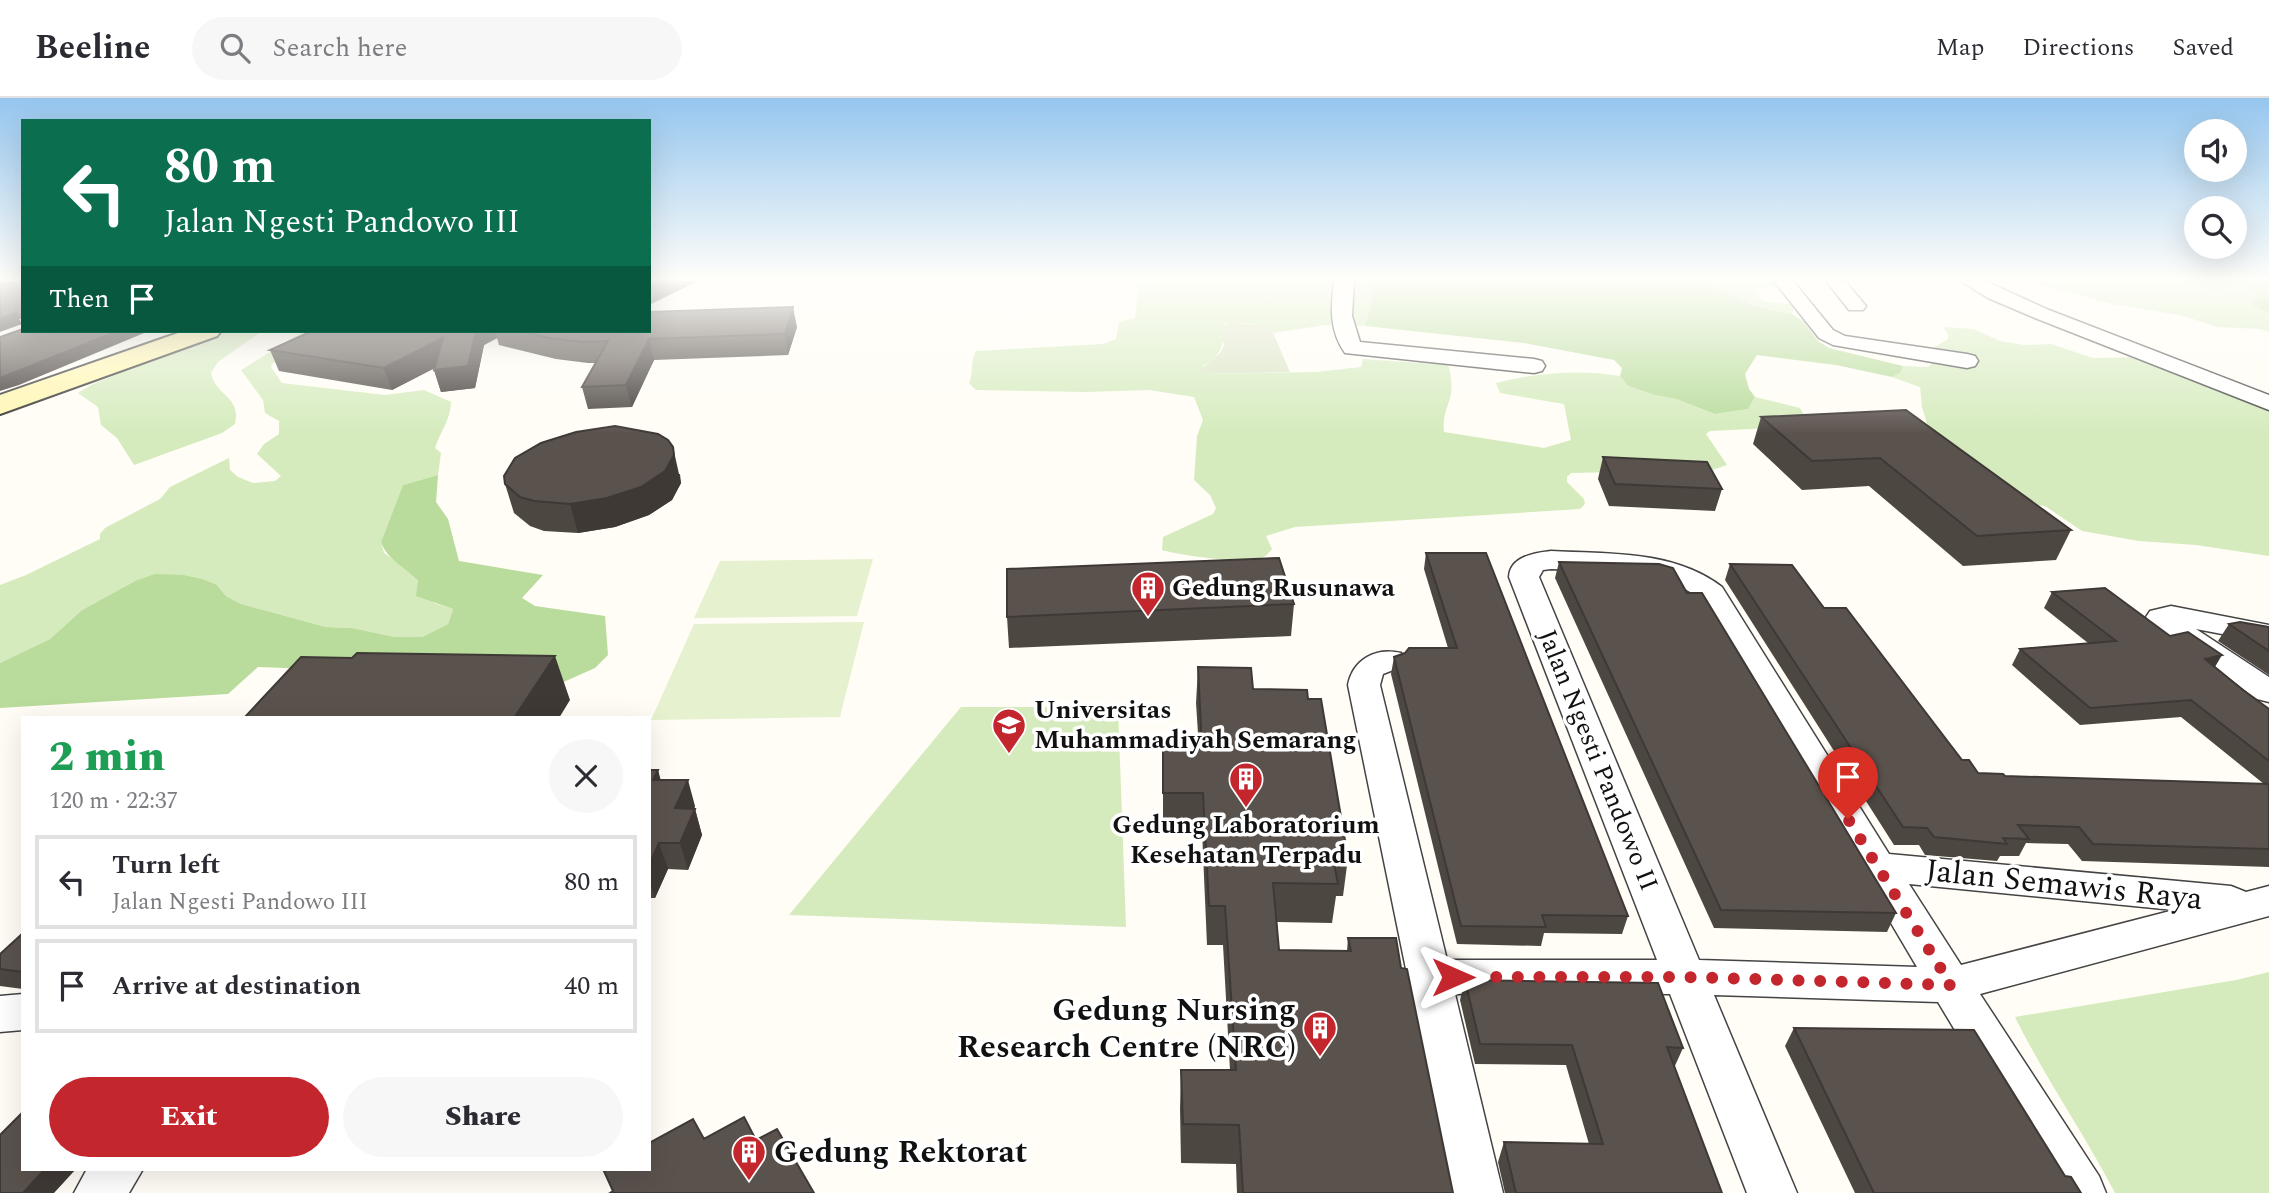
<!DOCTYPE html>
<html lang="en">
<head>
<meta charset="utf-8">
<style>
  body { margin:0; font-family:Spectral,serif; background:#f7f7f7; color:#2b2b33; height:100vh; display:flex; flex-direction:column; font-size:26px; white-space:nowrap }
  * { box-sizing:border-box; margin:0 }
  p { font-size:23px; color:#7c7c81 }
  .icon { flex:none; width:38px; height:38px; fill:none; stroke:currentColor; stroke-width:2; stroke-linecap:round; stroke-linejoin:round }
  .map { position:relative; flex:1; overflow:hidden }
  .sheet { position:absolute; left:21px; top:618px; width:630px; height:455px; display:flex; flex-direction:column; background:#fff; border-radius:0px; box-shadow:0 7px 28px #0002 }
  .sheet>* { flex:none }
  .hud { position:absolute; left:21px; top:21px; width:630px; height:214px; border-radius:0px; box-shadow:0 7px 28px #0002; background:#0b6e4f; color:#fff; overflow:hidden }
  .fabs { position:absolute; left:2184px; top:21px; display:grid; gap:14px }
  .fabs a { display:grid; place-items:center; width:63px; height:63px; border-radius:50%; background:#fff; box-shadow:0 7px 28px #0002; font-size:35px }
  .pin { position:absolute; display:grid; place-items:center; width:60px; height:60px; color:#fff; margin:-72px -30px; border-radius:50% 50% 50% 0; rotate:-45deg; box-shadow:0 0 7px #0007 }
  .pin .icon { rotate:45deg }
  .me { position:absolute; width:77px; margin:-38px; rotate:90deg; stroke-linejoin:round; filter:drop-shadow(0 0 5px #0008) }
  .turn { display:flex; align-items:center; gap:24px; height:147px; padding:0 28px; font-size:32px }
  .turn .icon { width:91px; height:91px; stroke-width:2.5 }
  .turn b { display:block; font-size:49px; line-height:60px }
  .then { display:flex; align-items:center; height:66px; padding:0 28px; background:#0003; gap:14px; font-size:26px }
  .round { display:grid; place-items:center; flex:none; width:74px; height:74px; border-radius:37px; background:#f7f7f7 }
  .head { display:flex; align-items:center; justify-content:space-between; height:119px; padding:0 28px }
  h1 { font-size:42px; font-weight:800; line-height:52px; color:#1e9e55 }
  .primary-button { display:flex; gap:14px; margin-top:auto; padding:14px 28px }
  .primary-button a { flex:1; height:80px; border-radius:42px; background:#c4262e; color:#fff; font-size:28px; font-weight:800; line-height:80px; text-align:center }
  .primary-button a+a { background:#f7f7f7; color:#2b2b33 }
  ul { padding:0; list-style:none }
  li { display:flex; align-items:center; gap:21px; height:94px; margin:0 14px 10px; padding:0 14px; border:4px solid #e1e1e2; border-radius:0px }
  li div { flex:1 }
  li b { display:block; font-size:26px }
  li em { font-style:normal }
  header { display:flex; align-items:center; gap:42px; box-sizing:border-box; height:98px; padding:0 35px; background:#fff; border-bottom:2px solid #e1e1e2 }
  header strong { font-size:33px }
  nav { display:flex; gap:38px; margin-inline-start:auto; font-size:24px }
  .search { width:490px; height:63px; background:#f7f7f7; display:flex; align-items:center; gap:18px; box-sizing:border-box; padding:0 24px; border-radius:38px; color:#7c7c81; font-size:26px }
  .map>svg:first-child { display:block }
  .green { fill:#d5ebbd }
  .forest { fill:#b9dc9c }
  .cemetery { fill:#d9e3c4 }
  .pitch { fill:#e6f2cf }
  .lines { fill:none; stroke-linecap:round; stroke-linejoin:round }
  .minor-casing { stroke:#444; stroke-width:3 }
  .secondary-casing { stroke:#333; stroke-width:4 }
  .minor { fill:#fff; fill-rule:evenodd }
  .secondary { fill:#fff6b0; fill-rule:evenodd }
  .wall { fill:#4d4742 }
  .shaded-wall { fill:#3f3936 }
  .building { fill:#5a524d; stroke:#3f3936; stroke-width:2 }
  .route { stroke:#c4262e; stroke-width:12; stroke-dasharray:0 21.6 }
  .labels { text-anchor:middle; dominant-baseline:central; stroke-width:7; stroke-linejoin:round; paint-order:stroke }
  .poi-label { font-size:26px; font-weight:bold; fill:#111; stroke:#fff; text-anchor:start }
  .street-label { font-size:26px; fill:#111; stroke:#fff }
  .near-street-label { font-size:32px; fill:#111; stroke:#fff }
  .near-poi-label { font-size:32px; font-weight:bold; fill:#111; stroke:#fff; text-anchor:end }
</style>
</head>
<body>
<header>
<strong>Beeline</strong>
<div class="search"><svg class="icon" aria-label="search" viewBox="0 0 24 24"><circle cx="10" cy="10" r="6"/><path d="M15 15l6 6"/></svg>Search here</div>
<nav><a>Map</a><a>Directions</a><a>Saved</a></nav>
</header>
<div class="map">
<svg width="2269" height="1095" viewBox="0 0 2269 1095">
  <rect width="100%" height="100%" fill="#fffdf5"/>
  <path class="green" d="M 1135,183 L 1366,183 C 1377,196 1369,212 1365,228 L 1326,227 L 1273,235 L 1271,230 L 1250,225 L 1224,226 C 1224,247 1222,257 1203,268 L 1206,276 L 1316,274 L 1361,269 L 1363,261 L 1448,267 C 1459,303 1441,306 1444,334 L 1544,350 L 1571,342 L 1564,306 L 1500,295 L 1496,285 C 1536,275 1579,271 1620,278 L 1628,288 L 1655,297 L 1676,301 L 1715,316 L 1748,311 L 1755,299 L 1800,310 L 1810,328 L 1710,333 L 1706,336 L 1727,367 L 1712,372 L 1571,375 L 1567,379 L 1567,384 L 1584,401 L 1585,406 L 1580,411 L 1295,429 L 1266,438 L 1272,451 C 1269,455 1264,460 1259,461 C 1243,466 1178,457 1162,452 L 1163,439 L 1213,416 L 1216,410 L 1210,397 L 1194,382 L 1197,338 L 1203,322 L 1194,299 L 1149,292 L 1086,294 L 976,292 L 969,285 C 974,274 970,263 976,253 L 1103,246 L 1116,241 L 1119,224 L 1135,220 L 1139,191 Z
    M 1712,183 L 1777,183 L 1784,189 L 1757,190 L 1755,193 L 1762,203 L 1792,206 L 1794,211 L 1792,216 L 1754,208 L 1713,189 Z
    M 2027,183 L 2230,183 L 2249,190 L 2261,199 L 2261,202 L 2251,206 L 2269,215 L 2269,234 L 2259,231 L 2218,229 L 2180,217 L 2112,206 Z
    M 1943,229 L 1974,231 L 2000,243 L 2024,247 L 2051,246 L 2093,260 L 2140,259 L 2269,308 L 2269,458 L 2196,447 L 2139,443 L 2082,433 L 2045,408 L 1985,401 L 1929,332 L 1922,309 L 1920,289 L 1892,279 L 1900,275 L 1903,268 L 1928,269 L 1937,260 L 1933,250 L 1948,241 L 1948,236 Z
    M 223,233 L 262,233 L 218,264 L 211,275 C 216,299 241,297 235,326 L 222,335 L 134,367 L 117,340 L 101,327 L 98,309 L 78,295 L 91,287 Z
    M 304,233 L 345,233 L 273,265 L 271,269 L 282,285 L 385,297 L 424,292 L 451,304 C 451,321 440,334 435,350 L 441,355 L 438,377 L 403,387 L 381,444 L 384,455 L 409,472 L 434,505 L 453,511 L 448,526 L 422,539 L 395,539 L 352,530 L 326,529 L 241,506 L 226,498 L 217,487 L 135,483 L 82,512 L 50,541 L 0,565 L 0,487 L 26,477 L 100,441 L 100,436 L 105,430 L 160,401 L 170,389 L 229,360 L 230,372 L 238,379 L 253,385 L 275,383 L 281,378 L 257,356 L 264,346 L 279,336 L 279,323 L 265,315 L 263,302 L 241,272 Z
    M 961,609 L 1118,609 L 1126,829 L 789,817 Z
    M 2269,874 L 2269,1095 L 2115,1095 C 2084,1035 2045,980 2015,919 L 2236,882 Z"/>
  <path class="forest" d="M 1366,183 L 1712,183 L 1714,189 L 1754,208 L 1792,216 L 1803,223 L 1818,243 L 1829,250 L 1903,268 L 1900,275 L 1892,279 L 1836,267 L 1757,257 L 1745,276 L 1749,291 L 1755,299 L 1748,311 L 1715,316 L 1676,301 L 1655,297 L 1628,288 L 1620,278 L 1622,270 L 1614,262 L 1524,245 L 1365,228 C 1369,212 1377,196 1366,183 Z
    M 2230,183 L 2269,183 L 2269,215 L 2253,208 L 2251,205 L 2261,199 L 2249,190 Z
    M 438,377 L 436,404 L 448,421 L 459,463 L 543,477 L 522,500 L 535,508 L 605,518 L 608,557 L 595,570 L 548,591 L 527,579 L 258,569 L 228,596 L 0,610 L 0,565 L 50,541 L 82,512 L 135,483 L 155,476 L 183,477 L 202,481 L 217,487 L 226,498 L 241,506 L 326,529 L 352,530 L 395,539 L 422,539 L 448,526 L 453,511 L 416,498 L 418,483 C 406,469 387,462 381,444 L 403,387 Z"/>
  <path class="cemetery" d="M 1232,225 L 1263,227 L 1271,230 L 1290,274 L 1205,276 L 1200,272 L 1221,254 L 1224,247 L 1219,229 Z"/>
  <path class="pitch" d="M 873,461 L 857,518 L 694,520 L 720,463 Z
    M 864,524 L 840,619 L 651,622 L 694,526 Z"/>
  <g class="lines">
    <g class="minor-casing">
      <path id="minor" d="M 1334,183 L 1354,183 L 1352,218 L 1360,244 L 1534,261 L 1542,263 L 1545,268 L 1542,273 L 1534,275 L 1345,255 C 1329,232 1331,210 1334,183 Z
        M 1774,183 L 1793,183 L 1833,232 L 1845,238 L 1967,256 L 1975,258 L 1978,263 L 1975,268 L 1967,270 L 1833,247 L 1819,240 Z
        M 1826,183 L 1845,183 L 1866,208 L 1863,212 L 1849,212 Z
        M 1961,183 L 1985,183 L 2049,212 L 2269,297 L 2269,312 L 2035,220 L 1988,200 Z
        M 1551,453 C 1608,456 1674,452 1722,489 L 1889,756 L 2231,788 L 2246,794 L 2269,788 L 2269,818 L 1980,896 L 2099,1078 L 2106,1095 L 2053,1095 L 1938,904 L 1714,897 L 1797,1095 L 1747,1095 L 1670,896 L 1455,896 L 1503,1095 L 1453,1095 L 1410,887 L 1406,879 L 1407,876 L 1348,587 C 1353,561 1376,549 1401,555 L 1406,562 L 1401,569 L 1383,576 L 1380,587 L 1447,862 L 1657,862 L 1509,479 C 1510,458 1535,455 1551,453 ZM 1551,471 C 1601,473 1658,468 1699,500 L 1917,869 L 1699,862 L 1539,479 L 1543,472 ZM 1909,786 L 2174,812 L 1961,867 Z
        M 2171,508 L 2269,527 L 2269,545 L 2196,531 L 2269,579 L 2269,604 L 2257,601 L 2155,532 L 2146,519 L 2150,513 Z
        M 23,896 L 23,932 L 0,934 L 0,898 Z
        M 87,1071 L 143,1071 L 129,1095 L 74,1095 Z"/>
    </g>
    <g class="secondary-casing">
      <path id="secondary" d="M 184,233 L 221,233 L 217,238 L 0,316 L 0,297 Z"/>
    </g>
    <use href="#minor" class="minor"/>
    <use href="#secondary" class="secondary"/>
  </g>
  <path class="wall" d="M 797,229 L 788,257 L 654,262 L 632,309 L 588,311 L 582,289 L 596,265 L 588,265 L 556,261 L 499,247 L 497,240 L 484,247 L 475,290 L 441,294 L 434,272 L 435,270 L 392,292 L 279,273 L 270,252 L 312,233 L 649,233 Z
    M 1906,312 L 2071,432 L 2056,462 L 1963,468 L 1869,388 L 1802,392 L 1753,346 L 1761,319 Z
    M 1603,359 L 1722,391 L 1715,413 L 1609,408 L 1598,381 Z
    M 680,376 L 681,385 L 672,402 L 649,417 L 615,429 L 578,435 L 544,433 L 530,428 L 514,415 L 505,386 Z
    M 1426,455 L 1628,818 L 1622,836 L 1544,835 L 1541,848 L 1457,846 L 1391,576 L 1394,559 L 1448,550 L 1424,471 Z
    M 1559,464 L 1687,495 L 1896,815 L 1887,834 L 1714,830 L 1555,480 Z
    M 1730,466 L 1824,510 L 1962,662 L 1978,675 L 2005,678 L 2264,686 L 2181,619 L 2080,627 L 2012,567 L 2020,551 L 2088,545 L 2044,510 L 2052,494 L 2170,538 L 2215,569 L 2269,611 L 2269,769 L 2082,763 L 2068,746 L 2026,745 L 2019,758 L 2000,758 L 1997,763 L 1925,757 L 1919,747 L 1894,747 L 1725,482 Z
    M 1294,506 L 1291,538 L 1009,550 L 1007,519 Z
    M 2229,526 L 2269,529 L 2269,577 L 2218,543 Z
    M 1198,569 L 1253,591 L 1308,601 L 1348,760 L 1343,798 L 1336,798 L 1332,825 L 1277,824 L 1279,852 L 1347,853 L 1348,840 L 1401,870 L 1453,1095 L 1237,1095 L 1236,1066 L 1181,1065 L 1180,1011 L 1181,972 L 1230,972 L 1223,847 L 1207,847 L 1202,733 L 1163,733 L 1163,651 L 1199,651 L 1196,605 Z
    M 649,672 L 658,672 L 660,682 L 695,708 L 694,711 L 695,711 L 702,737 L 688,772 L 668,771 L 655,800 L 649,800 Z
    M 23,835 L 23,891 L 0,888 L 0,856 Z
    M 1465,882 L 1683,950 L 1674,970 L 1722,1095 L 1505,1095 L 1498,1064 L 1504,1044 L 1589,1046 L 1566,967 L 1475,966 L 1460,902 Z
    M 1794,930 L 2065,1078 L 2081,1095 L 1855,1095 L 1785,948 Z"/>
  <path class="shaded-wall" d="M 654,183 L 696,183 L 696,184 L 649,207 L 649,185 Z
    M 793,209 L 797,229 L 788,257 L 785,236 Z
    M 16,215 L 22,226 L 0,234 L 0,221 Z
    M 118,233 L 149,233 L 19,287 L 0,293 L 0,280 Z
    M 476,233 L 494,233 L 497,240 L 484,247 L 475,290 L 441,294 L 434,272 Z
    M 443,240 L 450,262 L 392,292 L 384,270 Z
    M 649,241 L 654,262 L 632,309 L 626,287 Z
    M 673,349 L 681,385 L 672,402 L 649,417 L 615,429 L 578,435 L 570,406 Z
    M 2222,557 L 2212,574 L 2205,561 Z
    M 555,558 L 570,602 L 559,620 L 514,620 Z
    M 658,672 L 665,698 L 653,682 Z
    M 688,682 L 695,708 L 683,736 L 675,710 Z
    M 695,711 L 702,737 L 688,772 L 680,745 Z
    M 659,745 L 668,771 L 655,800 L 649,783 L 649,767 Z
    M 45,1071 L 76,1071 L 54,1095 L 23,1095 Z"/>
  <path class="building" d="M 19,183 L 23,183 L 23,220 L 20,220 L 16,215 L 0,221 L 0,185 L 19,185 Z
    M 793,209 L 785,236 L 649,241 L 626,287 L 582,289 L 608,243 L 582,244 L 550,240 L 519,233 L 649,233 L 649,214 Z
    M 23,231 L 23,233 L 118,233 L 0,280 L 0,239 Z
    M 312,233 L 476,233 L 468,268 L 434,272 L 443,240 L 384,270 L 270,252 Z
    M 1906,312 L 2071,432 L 1977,438 L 1880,360 L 1812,363 L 1761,319 Z
    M 615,328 L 658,336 L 668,342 L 673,349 L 674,357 L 665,373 L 641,389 L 607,400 L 570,406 L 534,403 L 520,399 L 505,386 L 504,378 L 515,360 L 541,345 L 576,334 Z
    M 1603,359 L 1707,364 L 1722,391 L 1615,386 Z
    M 1426,455 L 1486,455 L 1628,818 L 1542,817 L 1546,829 L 1461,828 L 1394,559 L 1405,555 L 1409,550 L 1457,550 Z
    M 1279,460 L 1294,506 L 1007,519 L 1007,471 Z
    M 1559,464 L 1659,466 L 1673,470 L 1687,495 L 1702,495 L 1896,815 L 1721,812 Z
    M 1730,466 L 1792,467 L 1824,510 L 1846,510 L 1962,662 L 1969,662 L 1978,675 L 2003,676 L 2005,678 L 2269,686 L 2269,751 L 2093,746 L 2079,729 L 2018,727 L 2029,741 L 2003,740 L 2007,746 L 1934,739 L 1927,730 L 1903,729 Z
    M 2105,490 L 2170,538 L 2188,534 L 2222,557 L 2205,561 L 2243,592 L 2269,611 L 2269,663 L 2191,602 L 2090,610 L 2020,551 L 2116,543 L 2052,494 Z
    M 2240,524 L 2269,529 L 2269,553 L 2229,526 Z
    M 357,555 L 555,558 L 514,620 L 244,620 L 301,559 L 352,560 Z
    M 1198,569 L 1251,570 L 1253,591 L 1307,592 L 1308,601 L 1321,601 L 1348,760 L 1333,760 L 1338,786 L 1273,785 L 1279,852 L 1351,853 L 1348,840 L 1396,840 L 1401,870 L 1407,871 L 1453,1095 L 1243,1095 L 1239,1027 L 1183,1026 L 1181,972 L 1236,972 L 1225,808 L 1209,808 L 1203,695 L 1163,695 L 1163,651 L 1202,651 Z
    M 649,672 L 658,672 L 653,682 L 688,682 L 675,710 L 695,711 L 680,745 L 659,745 L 649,767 Z
    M 23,835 L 23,874 L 0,871 L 0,856 Z
    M 1465,882 L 1658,885 L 1683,950 L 1667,949 L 1722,1095 L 1516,1095 L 1504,1044 L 1603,1046 L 1572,947 L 1480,946 Z
    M 1794,930 L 1974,932 L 2065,1078 L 2071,1079 L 2081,1095 L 1874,1095 Z
    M 23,1014 L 23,1071 L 45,1071 L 23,1095 L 0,1095 L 0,1037 Z
    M 744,1019 L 756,1042 L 777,1031 L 814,1095 L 610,1095 L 613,1093 L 603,1071 L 649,1071 L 649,1045 L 693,1021 L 704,1041 Z"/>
  <linearGradient id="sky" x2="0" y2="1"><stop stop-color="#95c6ee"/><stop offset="0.54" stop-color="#fffefa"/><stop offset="1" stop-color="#fffefa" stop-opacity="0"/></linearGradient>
  <rect width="2269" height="336" fill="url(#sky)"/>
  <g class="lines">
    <path class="route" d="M 1453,879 L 1686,879 L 1951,887 L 1848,721"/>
  </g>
  <defs>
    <g id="building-pin" transform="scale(1.75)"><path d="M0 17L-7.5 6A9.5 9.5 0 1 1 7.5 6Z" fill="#c4262e" stroke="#fff"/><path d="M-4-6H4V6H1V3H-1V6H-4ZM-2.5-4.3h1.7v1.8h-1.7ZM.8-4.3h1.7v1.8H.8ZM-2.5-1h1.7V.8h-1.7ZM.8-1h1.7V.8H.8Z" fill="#fff"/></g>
    <g id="university-pin" transform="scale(1.75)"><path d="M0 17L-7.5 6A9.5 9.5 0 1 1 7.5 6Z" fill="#c4262e" stroke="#fff"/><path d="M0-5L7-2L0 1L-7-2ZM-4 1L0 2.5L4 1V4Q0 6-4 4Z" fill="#fff"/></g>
  </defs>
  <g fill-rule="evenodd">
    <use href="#building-pin" x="1148" y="490"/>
    <use href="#university-pin" x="1009" y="627"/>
    <use href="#building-pin" x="1246" y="681"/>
    <use href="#building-pin" x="1320" y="930"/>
    <use href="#building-pin" x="749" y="1054"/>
  </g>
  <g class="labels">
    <g class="poi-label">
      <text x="1172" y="490">Gedung Rusunawa</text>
      <text x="1034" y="612">Universitas<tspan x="1034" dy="30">Muhammadiyah Semarang</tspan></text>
      <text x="1246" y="727" text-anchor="middle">Gedung Laboratorium<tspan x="1246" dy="30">Kesehatan Terpadu</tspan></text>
    </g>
    <g class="street-label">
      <text transform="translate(1598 662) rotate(68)">Jalan Ngesti Pandowo II</text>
    </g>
    <g class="near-street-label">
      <text transform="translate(2064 787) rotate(6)">Jalan Semawis Raya</text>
    </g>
    <g class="near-poi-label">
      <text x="1296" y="912">Gedung Nursing<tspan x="1296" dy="37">Research Centre (NRC)</tspan></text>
      <text x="774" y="1054" text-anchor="start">Gedung Rektorat</text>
    </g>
  </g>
</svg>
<div class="fabs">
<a><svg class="icon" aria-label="sound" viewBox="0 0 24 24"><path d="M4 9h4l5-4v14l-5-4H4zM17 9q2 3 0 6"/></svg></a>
<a><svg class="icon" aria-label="search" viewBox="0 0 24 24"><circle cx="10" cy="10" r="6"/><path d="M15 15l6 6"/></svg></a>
</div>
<div class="pin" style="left:1848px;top:721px;background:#d93025"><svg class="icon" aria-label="arrive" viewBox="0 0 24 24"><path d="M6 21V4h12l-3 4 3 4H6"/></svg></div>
<svg class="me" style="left:1453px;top:879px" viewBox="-20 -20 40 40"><path d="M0-17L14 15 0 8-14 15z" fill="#c4262e" stroke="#fff" stroke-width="4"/></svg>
<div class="hud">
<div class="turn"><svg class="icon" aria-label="left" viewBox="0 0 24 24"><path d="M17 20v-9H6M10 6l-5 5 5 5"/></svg><div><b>80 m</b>Jalan Ngesti Pandowo III</div></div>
<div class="then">Then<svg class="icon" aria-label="arrive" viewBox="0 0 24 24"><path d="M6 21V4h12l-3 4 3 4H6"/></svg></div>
</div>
<section class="sheet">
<div class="head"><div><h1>2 min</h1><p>120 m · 22:37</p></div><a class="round"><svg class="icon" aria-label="close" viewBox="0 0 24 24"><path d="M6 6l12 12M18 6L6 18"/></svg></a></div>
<ul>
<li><svg class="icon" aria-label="left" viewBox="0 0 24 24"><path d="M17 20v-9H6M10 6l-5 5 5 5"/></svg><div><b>Turn left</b><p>Jalan Ngesti Pandowo III</p></div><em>80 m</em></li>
<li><svg class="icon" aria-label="arrive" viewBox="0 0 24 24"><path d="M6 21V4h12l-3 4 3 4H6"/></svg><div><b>Arrive at destination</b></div><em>40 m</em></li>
</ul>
<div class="primary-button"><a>Exit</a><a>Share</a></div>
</section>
</div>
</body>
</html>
